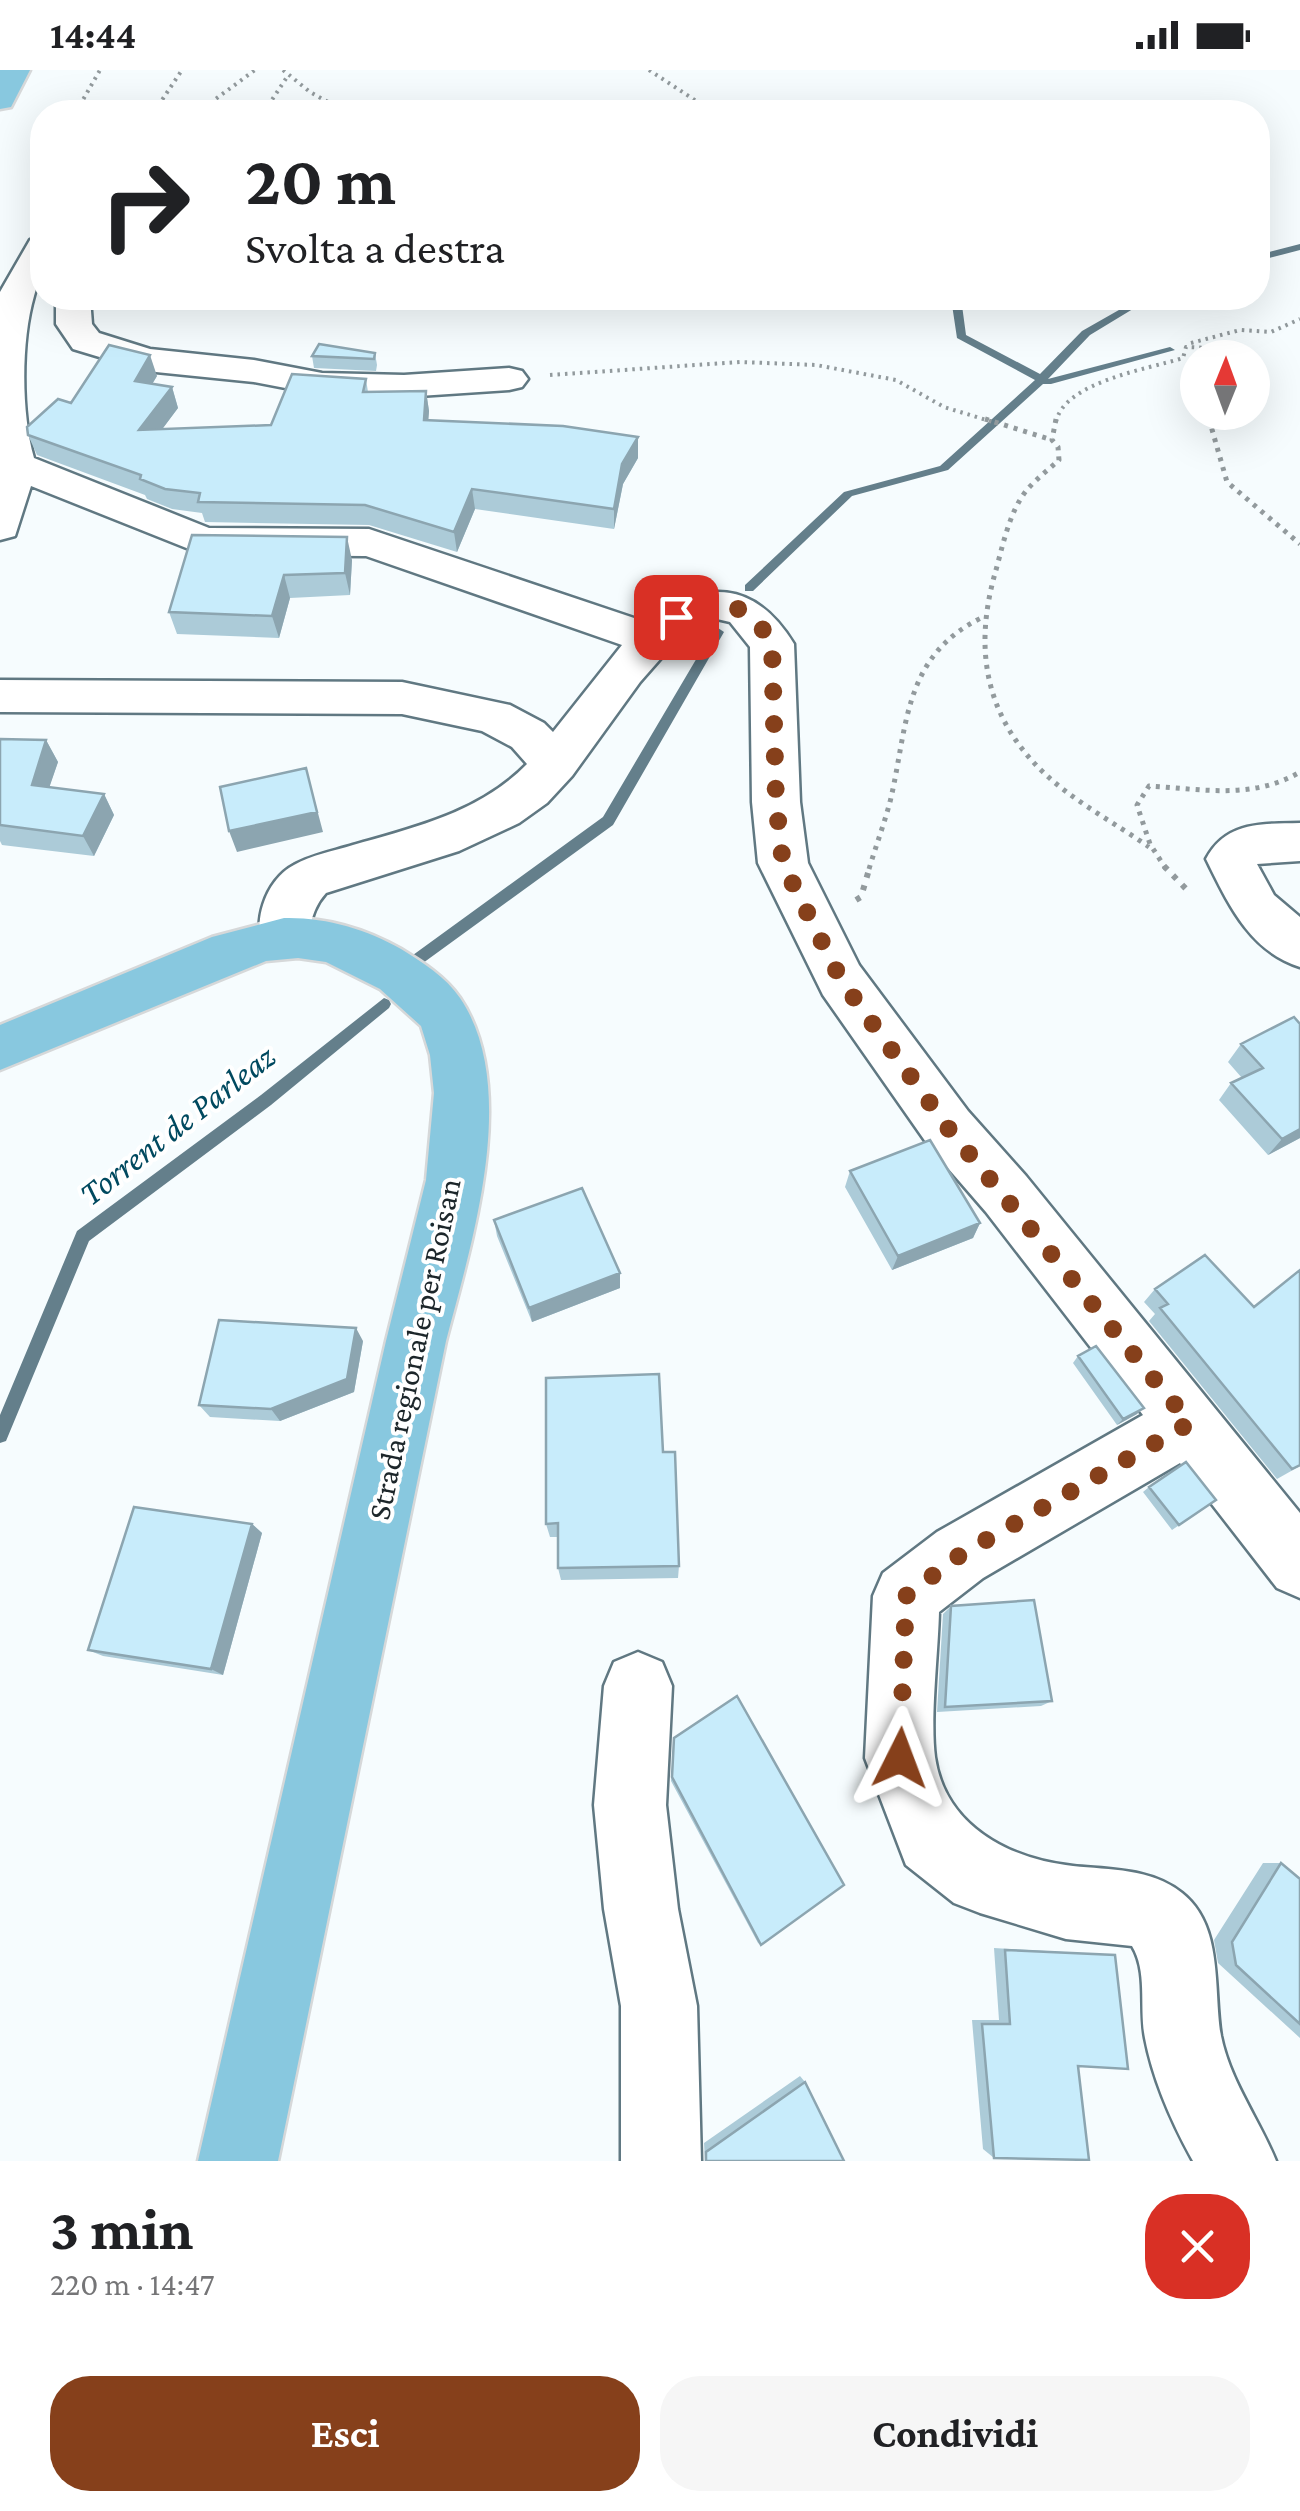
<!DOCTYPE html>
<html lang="it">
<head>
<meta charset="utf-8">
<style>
  body { margin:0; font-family:"Crimson Pro",serif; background:#f6f6f6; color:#202124; height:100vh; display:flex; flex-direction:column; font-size:38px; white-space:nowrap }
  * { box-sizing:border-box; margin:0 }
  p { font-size:32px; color:#757577 }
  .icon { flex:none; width:55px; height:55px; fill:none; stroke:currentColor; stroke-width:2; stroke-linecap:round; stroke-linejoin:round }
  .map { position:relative; height:2091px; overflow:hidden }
  .side { display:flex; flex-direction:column; background:#fff; flex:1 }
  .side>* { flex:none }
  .top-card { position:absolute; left:30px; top:30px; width:1240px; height:210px; border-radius:40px; box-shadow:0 10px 40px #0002; background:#fff; color:#202124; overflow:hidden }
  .needle { width:65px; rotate:1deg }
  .tools { position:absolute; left:1180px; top:270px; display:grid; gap:20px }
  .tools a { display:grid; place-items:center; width:90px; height:90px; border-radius:50%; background:#fff; box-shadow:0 10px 40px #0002; font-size:50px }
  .pin { position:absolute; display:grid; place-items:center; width:85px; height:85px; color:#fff; margin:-42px; border-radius:20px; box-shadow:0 5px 15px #0006 }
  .me { position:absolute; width:110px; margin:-55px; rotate:3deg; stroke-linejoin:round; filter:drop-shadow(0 0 8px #0008) }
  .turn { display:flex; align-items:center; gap:35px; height:210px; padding:0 50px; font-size:45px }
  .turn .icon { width:130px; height:130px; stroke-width:2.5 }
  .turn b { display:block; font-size:70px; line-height:85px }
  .round { display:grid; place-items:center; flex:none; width:105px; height:105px; border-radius:40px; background:#f6f6f6 }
  .headline { display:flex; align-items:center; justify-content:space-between; height:170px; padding:0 50px }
  h1 { font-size:60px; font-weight:700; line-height:75px }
  .primary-button { display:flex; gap:20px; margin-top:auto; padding:20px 50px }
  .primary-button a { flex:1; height:115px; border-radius:40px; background:#86401b; color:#fff; font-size:40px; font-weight:700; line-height:115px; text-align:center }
  .primary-button a+a { background:#f6f6f6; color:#202124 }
  .status { display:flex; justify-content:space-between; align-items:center; height:70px; padding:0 50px; background:#fff; direction:ltr }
  .status svg { height:28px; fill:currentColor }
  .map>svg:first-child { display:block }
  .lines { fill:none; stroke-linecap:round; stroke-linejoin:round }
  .stream { fill:#647f8b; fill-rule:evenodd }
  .minor-casing { stroke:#607882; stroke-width:5 }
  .major-casing { stroke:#d6d8d9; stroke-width:5 }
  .path-far2 { stroke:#929a9d; stroke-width:4; stroke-dasharray:2.5 5; stroke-linecap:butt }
  .path-far1 { stroke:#929a9d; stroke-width:5; stroke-dasharray:4 6; stroke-linecap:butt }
  .path { stroke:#929a9d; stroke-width:6; stroke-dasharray:5 8; stroke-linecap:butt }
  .minor { fill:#fff; fill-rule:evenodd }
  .major { fill:#88c8df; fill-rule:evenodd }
  .wall { fill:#accbd8 }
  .shaded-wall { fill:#8ca5b0 }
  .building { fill:#c8ecfb; stroke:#8ca5b0; stroke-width:2.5 }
  .route { stroke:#86401b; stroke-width:18; stroke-dasharray:0 32.4 }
  .labels { text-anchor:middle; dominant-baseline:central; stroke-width:8; stroke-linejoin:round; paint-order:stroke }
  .street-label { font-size:32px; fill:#1c262a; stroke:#fff }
  .water-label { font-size:35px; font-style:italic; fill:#00495f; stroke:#fff }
</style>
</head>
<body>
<div class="status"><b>14:44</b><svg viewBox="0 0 49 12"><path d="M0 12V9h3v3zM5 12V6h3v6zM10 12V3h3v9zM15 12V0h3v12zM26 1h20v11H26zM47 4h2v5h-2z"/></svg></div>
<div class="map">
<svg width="1300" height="2091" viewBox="0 0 1300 2091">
  <rect width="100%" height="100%" fill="#f6fcfe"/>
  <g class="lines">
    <path class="stream" d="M 1300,174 L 1300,180 L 1258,191 L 1258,185 Z
      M 951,228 L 961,228 L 966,265 L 1040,304 L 1082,261 L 1140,228 L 1151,228 L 1090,265 L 1048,309 L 1170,277 L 1175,280 L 1051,314 L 1043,314 L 948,400 L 852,426 L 753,521 L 745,521 L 745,515 L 844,422 L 940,396 L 1035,310 L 957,268 Z
      M 718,558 L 724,562 L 613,755 L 423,893 L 413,893 L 411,889 L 413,885 L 603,747 L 714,559 Z
      M 384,928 L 389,930 L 391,934 L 389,938 L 271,1035 L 89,1171 L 6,1371 L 0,1373 L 0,1345 L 77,1161 L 261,1025 Z"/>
    <g class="minor-casing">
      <path id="minor" d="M 42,167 C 44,194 41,201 34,226 C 21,271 21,343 34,388 L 209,458 L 369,459 L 646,552 C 703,508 755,510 794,574 L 800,732 L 808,793 L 859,895 L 968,1041 L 1026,1106 L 1300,1443 L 1300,1528 L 1277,1518 L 1180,1393 L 983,1508 L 939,1542 C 938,1583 930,1649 935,1687 C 945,1756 1009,1789 1073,1796 C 1110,1800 1151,1798 1182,1823 C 1224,1856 1213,1920 1221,1966 C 1230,2011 1259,2049 1276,2091 L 1193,2091 C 1172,2053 1153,2010 1145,1968 C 1139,1938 1148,1902 1132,1876 L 1066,1869 L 980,1843 L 954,1833 L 906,1795 L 865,1688 L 873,1526 L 883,1503 L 937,1462 L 1143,1345 L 986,1142 L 928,1075 L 823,925 L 758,793 L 752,732 L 750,577 L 730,552 L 717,549 L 700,555 L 669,579 L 640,612 L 572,706 L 547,733 L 519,753 L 459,781 L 326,823 C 308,843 313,859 301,882 L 283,888 L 265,882 C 251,855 265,810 294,795 C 311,785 334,781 353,775 C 416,757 480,742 527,694 L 512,677 L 482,661 L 402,644 L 0,642 L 0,610 L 402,612 L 510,635 L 544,653 L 553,662 L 622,575 L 366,486 L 204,485 L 31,416 L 15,466 L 0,470 L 0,222 L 30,170 Z
        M 56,228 L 90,228 L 92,254 L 99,263 L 150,279 L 254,290 L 322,303 L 404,305 L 509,298 L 522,301 L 528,309 L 522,317 L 509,320 L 404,327 L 322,325 L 254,312 L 146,301 L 73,279 L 56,254 Z
        M 1300,753 L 1300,791 L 1257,794 L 1274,825 L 1300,847 L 1300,897 C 1249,881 1228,833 1206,789 C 1226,751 1262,754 1300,753 Z
        M 638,1582 L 662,1592 L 672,1616 L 666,1735 L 678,1839 L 697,1936 L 701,2091 L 621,2091 L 621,1936 L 604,1839 L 594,1735 L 604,1616 L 614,1592 Z"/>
    </g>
    <g class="major-casing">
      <path id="major" d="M 0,0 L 30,0 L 11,37 L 0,39 Z
        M 284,848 C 325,847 366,859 401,879 C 422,892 446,907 460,928 C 521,1018 471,1175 446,1271 L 278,2091 L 198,2091 L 386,1271 L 426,1110 L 434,1023 L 430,985 L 421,956 L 380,919 L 326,892 L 298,888 L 266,891 L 0,1000 L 0,955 L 212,867 Z"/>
    </g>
    <path class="path-far2" d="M 283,0 L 310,22 L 346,42
      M 649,0 L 713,42
      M 76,42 L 100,0
      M 154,42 L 182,0
      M 198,42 L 255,0
      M 264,42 L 287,7
      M 32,141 L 42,109
      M 1191,273 L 1240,260 L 1271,262 L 1300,249
      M 550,305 L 740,292 L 816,295 L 896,310 L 944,337 L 993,352
      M 1207,342 L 1210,352
      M 1056,352 C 1064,312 1148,299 1183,288 L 1186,277 L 1208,278 L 1216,288"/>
    <path class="path-far1" d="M 985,349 L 1052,370
      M 1056,349 L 1052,370 L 1058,377 L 1059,390 C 1048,400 1035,410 1026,421 C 1008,444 1002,480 994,507 C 974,581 986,647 1043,702 C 1073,731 1115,753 1149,777
      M 1209,349 L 1227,412 L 1300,474
      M 869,799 C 876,776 884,754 890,732 C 908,657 902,586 983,547
      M 1166,799 L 1150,774 L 1137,735 L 1149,716 C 1202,719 1252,730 1300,702"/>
    <path class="path" d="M 1164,796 L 1190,823
      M 856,830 L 861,827 L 870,796"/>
    <use href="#minor" class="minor"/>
    <use href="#major" class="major"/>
  </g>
  <path class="wall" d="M 375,283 L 377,295 L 376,301 L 314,298 L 312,286 Z
    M 157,306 L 152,314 L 172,317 L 178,338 L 162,359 L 271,355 L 366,309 L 368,322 L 426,321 L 429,341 L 428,350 L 638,367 L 638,388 L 623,414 L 614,459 L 475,439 L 457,482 L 369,455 L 205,452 L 202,443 L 172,439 L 147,429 L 145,425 L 37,385 L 28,365 L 71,333 Z
    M 192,465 L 352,490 L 350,525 L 290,528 L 279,568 L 177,564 L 169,542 Z
    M 0,669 L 46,670 L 58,692 L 49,717 L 104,724 L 114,745 L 94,786 L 2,775 L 0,771 Z
    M 1300,954 L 1300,1068 L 1268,1085 L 1219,1030 L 1231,1013 L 1242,1008 L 1228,992 L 1241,974 Z
    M 850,1101 L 980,1153 L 973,1168 L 892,1200 L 845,1117 Z
    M 494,1150 L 620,1203 L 620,1218 L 532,1252 L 497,1166 Z
    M 1205,1185 L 1300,1396 L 1277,1409 L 1149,1251 L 1155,1244 L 1144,1232 L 1155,1219 Z
    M 363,1271 L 354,1322 L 280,1351 L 210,1347 L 199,1335 Z
    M 1078,1286 L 1137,1344 L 1117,1355 L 1073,1293 Z
    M 663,1382 L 679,1496 L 678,1508 L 561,1510 L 558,1498 L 558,1467 L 550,1467 L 546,1454 Z
    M 1149,1417 L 1216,1430 L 1172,1460 L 1143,1422 Z
    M 252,1454 L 262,1463 L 223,1605 L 103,1586 L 88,1580 Z
    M 951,1536 L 1052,1631 L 1041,1636 L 937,1642 L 943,1544 Z
    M 674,1668 L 761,1875 L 758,1873 L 671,1711 Z
    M 1263,1793 L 1281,1793 L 1300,1809 L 1300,1968 L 1218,1893 L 1214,1870 Z
    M 994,1878 L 1115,1885 L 1078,1996 L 994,2088 L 983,2079 L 972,1950 L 999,1950 Z
    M 800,2006 L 805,2012 L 844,2091 L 705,2091 L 704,2073 Z"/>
  <path class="shaded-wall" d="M 150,285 L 157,306 L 142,331 L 135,311 Z
    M 172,317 L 178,338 L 146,381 L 139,360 Z
    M 426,321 L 429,341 L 427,370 L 424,350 Z
    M 638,367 L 638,388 L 623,414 L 614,459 L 614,439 L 622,394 Z
    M 472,419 L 475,439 L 457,482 L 454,462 Z
    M 347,467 L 352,490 L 350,525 L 345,503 Z
    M 284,505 L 290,528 L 279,568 L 272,546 Z
    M 46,670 L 58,692 L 43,736 L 32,715 Z
    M 306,698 L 323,762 L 237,782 L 229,761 Z
    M 104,724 L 114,745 L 94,786 L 83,766 Z
    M 1300,1059 L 1300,1068 L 1268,1085 L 1282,1069 Z
    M 980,1153 L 973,1168 L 892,1200 L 898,1186 Z
    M 620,1203 L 620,1218 L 532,1252 L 529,1238 Z
    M 356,1258 L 363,1271 L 354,1322 L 280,1351 L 271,1339 Z
    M 1144,1338 L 1137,1344 L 1117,1355 L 1123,1349 Z
    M 252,1454 L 262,1463 L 223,1605 L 211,1599 Z"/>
  <path class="building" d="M 319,274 L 375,283 L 374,289 L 312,286 Z
    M 109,275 L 150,285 L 135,311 L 172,317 L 139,360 L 271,355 L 292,304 L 366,309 L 363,322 L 426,321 L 424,350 L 563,356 L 638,367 L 622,394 L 614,439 L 472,419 L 454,462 L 365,435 L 198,432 L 200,423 L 165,419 L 140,409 L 141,405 L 28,365 L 27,357 L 58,329 L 71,333 Z
    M 192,465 L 347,467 L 345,503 L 284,505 L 272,546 L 169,542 Z
    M 0,669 L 46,670 L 32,715 L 104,724 L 83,766 L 0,755 Z
    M 306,698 L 317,742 L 229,761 L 220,717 Z
    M 1294,947 L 1300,954 L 1300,1059 L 1282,1069 L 1231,1013 L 1263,998 L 1241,974 Z
    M 930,1070 L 980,1153 L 898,1186 L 850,1101 Z
    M 582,1118 L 620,1203 L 529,1238 L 494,1150 Z
    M 1205,1185 L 1254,1237 L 1300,1200 L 1300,1395 L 1292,1399 L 1160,1238 L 1168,1234 L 1155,1219 Z
    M 219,1250 L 356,1258 L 347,1309 L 271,1339 L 199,1335 Z
    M 1096,1276 L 1144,1338 L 1123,1349 L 1078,1286 Z
    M 659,1304 L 663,1382 L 675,1382 L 679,1496 L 558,1498 L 558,1453 L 546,1454 L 546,1308 Z
    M 1186,1392 L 1216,1430 L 1179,1455 L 1149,1417 Z
    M 134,1437 L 252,1454 L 211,1599 L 88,1580 Z
    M 1034,1530 L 1052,1631 L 945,1637 L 951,1536 Z
    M 737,1626 L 844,1815 L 761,1875 L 672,1707 L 674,1668 Z
    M 1281,1793 L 1300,1809 L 1300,1954 L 1236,1895 L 1232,1872 Z
    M 1005,1880 L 1115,1885 L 1128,1999 L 1078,1996 L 1089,2090 L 994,2088 L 982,1954 L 1010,1954 Z
    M 805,2012 L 844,2091 L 706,2091 L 706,2082 Z"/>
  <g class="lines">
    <path class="route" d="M 676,547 C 718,525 749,532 772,574 L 776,732 L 783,794 L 841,910 L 948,1058 L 1190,1353 L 960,1485 L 906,1526 L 900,1688"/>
  </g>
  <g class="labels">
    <g class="street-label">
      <text transform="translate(414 1279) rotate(-78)">Strada regionale per Roisan</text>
    </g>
    <g class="water-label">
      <text transform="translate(177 1055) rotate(-38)">Torrent de Parleaz</text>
    </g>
  </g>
</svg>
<div class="tools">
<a><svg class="needle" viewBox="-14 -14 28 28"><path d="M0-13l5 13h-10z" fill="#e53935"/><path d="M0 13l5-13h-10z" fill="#757577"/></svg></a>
</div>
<div class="pin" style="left:676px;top:547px;background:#d93025"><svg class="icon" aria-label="arrive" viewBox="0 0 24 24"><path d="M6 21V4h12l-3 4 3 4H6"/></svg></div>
<svg class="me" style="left:900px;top:1688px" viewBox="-20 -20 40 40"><path d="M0-17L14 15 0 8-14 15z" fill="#86401b" stroke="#fff" stroke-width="4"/></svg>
<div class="top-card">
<div class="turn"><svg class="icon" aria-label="right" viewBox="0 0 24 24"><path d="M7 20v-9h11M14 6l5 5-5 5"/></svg><div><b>20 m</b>Svolta a destra</div></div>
</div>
</div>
<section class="side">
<div class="headline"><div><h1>3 min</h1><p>220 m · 14:47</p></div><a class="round" style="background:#d93025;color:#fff"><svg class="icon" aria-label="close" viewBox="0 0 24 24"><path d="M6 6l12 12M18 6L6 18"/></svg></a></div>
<div class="primary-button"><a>Esci</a><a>Condividi</a></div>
</section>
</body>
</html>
